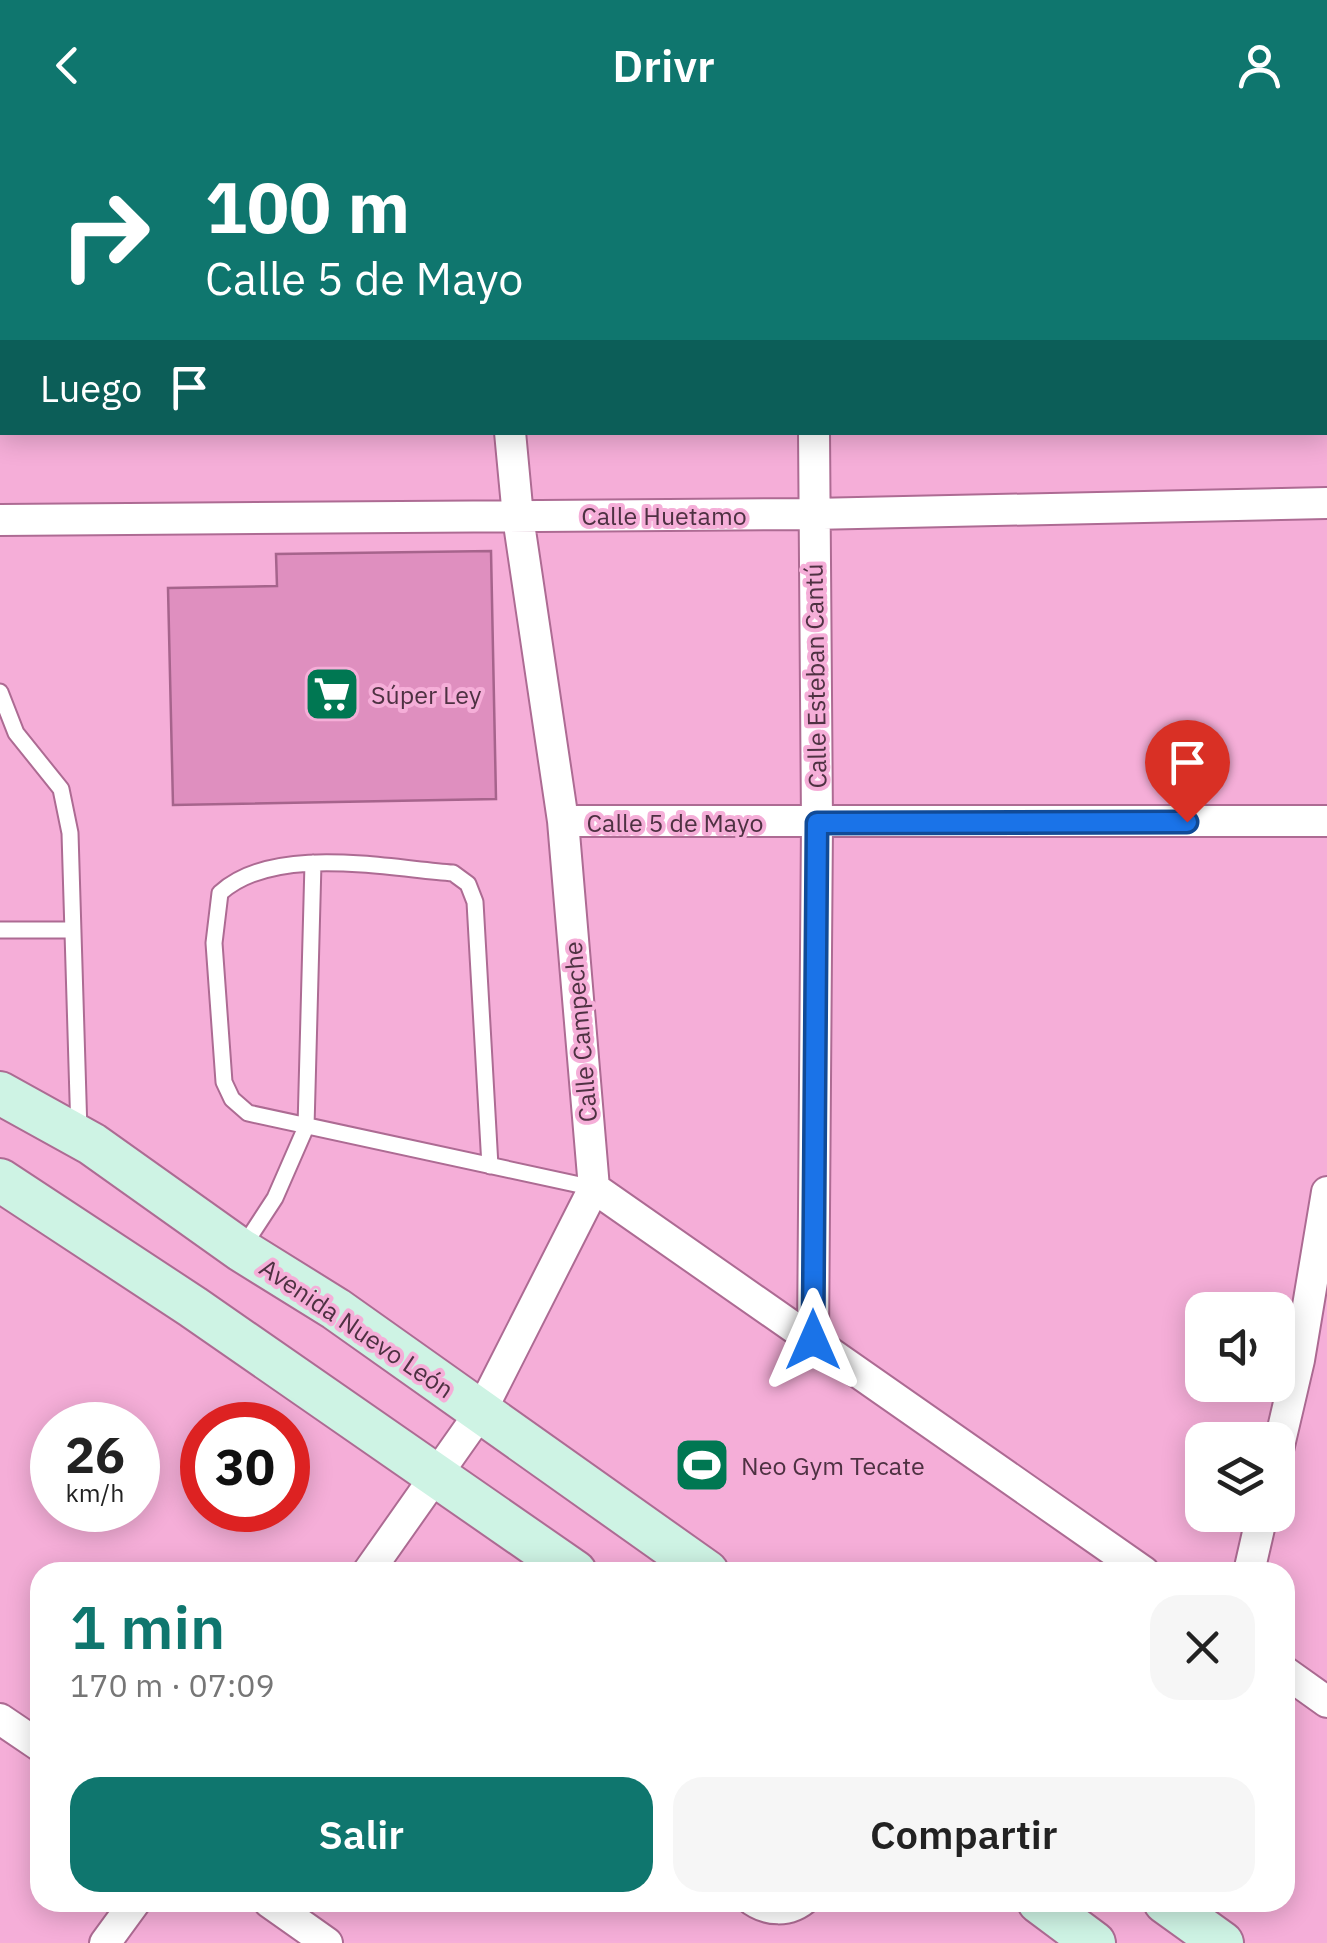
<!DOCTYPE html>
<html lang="es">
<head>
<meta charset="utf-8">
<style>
  body { margin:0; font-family:"IBM Plex Sans",sans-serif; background:#f6f6f6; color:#222; height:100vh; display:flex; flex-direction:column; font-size:38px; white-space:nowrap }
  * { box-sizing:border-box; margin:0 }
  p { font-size:32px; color:#767676 }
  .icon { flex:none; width:55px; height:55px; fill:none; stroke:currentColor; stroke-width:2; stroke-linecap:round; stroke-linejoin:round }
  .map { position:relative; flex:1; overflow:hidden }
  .details { position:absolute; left:30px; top:1432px; width:1265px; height:350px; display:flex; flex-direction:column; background:#fff; border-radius:30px; box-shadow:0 5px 25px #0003 }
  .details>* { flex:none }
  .banner { position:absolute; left:0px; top:0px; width:1328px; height:305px; box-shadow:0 5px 25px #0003; background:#0f766e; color:#fff; overflow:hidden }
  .fabs { position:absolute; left:1185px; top:1162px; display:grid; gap:20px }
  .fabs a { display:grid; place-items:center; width:110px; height:110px; border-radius:20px; background:#fff; box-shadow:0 5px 25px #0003; font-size:50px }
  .speed { position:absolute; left:30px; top:1272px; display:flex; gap:20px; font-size:50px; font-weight:700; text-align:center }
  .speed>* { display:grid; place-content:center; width:130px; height:130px; border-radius:50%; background:#fff; box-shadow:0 5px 25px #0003; line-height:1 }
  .speed small { font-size:25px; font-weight:400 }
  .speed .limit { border:15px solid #d22; background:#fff; color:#111 }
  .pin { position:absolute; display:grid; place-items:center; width:85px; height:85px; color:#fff; margin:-102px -42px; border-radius:50% 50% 50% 0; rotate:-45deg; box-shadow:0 0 10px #0007 }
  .pin .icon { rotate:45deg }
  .me { position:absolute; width:110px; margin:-55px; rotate:0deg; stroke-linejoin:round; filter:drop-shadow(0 0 8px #0008) }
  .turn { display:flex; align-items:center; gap:35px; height:210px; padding:0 40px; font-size:45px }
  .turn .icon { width:130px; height:130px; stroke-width:2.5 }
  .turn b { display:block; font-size:70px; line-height:85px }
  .then { display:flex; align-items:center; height:95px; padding:0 40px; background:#0003; gap:20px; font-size:38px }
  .round { display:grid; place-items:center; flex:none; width:105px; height:105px; border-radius:30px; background:#f6f6f6 }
  .overview { display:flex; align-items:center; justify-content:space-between; height:170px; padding:0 40px }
  h1 { font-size:60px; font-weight:600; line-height:75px; color:#0f766e }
  .button { display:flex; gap:20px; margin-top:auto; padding:20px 40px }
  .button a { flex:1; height:115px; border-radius:30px; background:#0f766e; color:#fff; font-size:40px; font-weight:600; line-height:115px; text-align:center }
  .button a+a { background:#f6f6f6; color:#222 }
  header { display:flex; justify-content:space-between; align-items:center; height:130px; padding:0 40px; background:#0f766e; color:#fff; font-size:45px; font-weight:600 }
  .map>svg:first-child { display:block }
  .building { fill:#df8fbf; stroke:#a6648c; stroke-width:2.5 }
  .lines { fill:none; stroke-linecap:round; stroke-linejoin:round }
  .lane-casing { stroke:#ad6b93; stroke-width:19 }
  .street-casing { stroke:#ad6b93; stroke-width:34 }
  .secondary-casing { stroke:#ad6b93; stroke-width:46 }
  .lane { stroke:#fff; stroke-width:15 }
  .street { stroke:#fff; stroke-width:30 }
  .secondary { stroke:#cef3e4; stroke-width:42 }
  .route-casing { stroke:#114b97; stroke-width:25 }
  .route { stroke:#1a73e8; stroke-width:18 }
  .labels { text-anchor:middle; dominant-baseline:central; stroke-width:8; stroke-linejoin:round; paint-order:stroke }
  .street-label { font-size:25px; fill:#4e3142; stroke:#f5aed8 }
  .poi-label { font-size:25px; fill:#4e3142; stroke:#f5aed8; text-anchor:start }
</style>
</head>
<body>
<header><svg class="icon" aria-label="back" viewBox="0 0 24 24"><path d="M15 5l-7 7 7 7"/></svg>Drivr<svg class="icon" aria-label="person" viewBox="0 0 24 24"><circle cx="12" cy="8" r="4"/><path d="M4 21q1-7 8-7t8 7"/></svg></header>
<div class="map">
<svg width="1327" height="1813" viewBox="0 0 1327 1813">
  <rect width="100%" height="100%" fill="#f5aed8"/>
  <path class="building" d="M 491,421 L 496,669 L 173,675 L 168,458 L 277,456 L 276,424 Z"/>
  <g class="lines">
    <g class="lane-casing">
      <path id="lane" d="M 0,562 L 16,603 L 61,659 L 70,703 L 79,1002
        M 0,800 L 73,800
        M 490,1036 L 475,772 L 468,754 L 453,743 C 385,738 274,714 220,763 L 214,813 L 224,952 L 232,969 L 248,983 L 594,1058
        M 243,1117 L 275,1068 L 306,997 L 313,733
        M 743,1772 C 764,1790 792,1791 812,1772"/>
    </g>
    <g class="street-casing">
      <path id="street" d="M 485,0 L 485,2
        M 1177,0 L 1283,2
        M 93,2 L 191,0
        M 821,2 L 821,0
        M 1325,4 L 1327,4
        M 0,5 L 2,5
        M 0,175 L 2,174
        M 0,390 L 812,384 L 1327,373
        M 563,691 L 1327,691
        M 594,1058 L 1144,1442
        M 813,1210 L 817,693 L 814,302
        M 1278,1320 L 1299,1230 L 1327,1062
        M 368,1442 L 480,1283 L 594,1058 L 563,691 L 518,387 L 510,302
        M 1249,1442 L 1262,1385
        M 1285,1542 L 1327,1572
        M 0,1589 L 40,1616
        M 269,1772 L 327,1813
        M 105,1813 L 135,1772"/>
    </g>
    <g class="secondary-casing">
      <path id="secondary" d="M 0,963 L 92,1014 L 241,1120 L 336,1179 L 707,1442
        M 0,1050 L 193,1177 L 575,1442
        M 1039,1772 L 1094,1813
        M 1165,1772 L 1222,1813"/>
    </g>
    <use href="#lane" class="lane"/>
    <use href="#street" class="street"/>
    <use href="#secondary" class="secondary"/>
  </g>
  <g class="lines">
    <g class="route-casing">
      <path id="route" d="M 813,1210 L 817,693 L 1187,692"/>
    </g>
    <use href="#route" class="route"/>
  </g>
  <defs>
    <g id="supermarket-square" transform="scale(2.875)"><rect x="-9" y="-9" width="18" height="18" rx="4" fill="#007752" stroke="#f5aed8"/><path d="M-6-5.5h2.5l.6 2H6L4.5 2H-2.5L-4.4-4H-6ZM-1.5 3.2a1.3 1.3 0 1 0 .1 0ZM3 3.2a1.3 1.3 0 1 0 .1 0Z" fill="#fff"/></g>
    <g id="stadium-square" transform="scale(2.875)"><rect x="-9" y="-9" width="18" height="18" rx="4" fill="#007752" stroke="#f5aed8"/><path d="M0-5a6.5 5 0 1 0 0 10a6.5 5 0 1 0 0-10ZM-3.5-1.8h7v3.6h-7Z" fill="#fff"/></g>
  </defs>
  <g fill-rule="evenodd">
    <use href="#supermarket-square" x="332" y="564"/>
    <use href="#stadium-square" x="702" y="1335"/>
  </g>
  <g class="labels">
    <g class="street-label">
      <text x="664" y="385">Calle Huetamo</text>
      <text transform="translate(815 546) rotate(-91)">Calle Esteban Cantú</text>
      <text x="675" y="692">Calle 5 de Mayo</text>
      <text transform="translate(580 902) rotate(-95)">Calle Campeche</text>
      <text transform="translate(357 1198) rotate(34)">Avenida Nuevo León</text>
    </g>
    <g class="poi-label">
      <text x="371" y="564">Súper Ley</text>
      <text x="741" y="1335">Neo Gym Tecate</text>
    </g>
  </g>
</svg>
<div class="fabs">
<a><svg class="icon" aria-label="sound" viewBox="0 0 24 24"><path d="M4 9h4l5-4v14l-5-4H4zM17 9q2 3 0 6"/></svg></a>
<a><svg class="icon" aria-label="layers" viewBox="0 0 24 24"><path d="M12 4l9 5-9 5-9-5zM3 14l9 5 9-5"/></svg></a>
</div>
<div class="speed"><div>26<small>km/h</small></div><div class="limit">30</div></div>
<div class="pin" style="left:1187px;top:692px;background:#d93025"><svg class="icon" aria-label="arrive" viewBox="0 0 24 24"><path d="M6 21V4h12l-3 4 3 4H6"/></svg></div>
<svg class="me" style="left:813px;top:1210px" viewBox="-20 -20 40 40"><path d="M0-17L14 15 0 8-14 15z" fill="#1a73e8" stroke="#fff" stroke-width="4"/></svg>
<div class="banner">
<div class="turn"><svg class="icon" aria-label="right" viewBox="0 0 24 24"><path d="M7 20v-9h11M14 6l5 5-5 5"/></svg><div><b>100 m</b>Calle 5 de Mayo</div></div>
<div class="then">Luego<svg class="icon" aria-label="arrive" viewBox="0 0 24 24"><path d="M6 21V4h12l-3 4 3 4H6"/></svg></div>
</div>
<section class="details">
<div class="overview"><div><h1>1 min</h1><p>170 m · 07:09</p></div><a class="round"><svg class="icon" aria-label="close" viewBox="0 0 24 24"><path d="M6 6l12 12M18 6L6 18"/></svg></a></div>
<div class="button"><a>Salir</a><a>Compartir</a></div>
</section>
</div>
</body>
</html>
